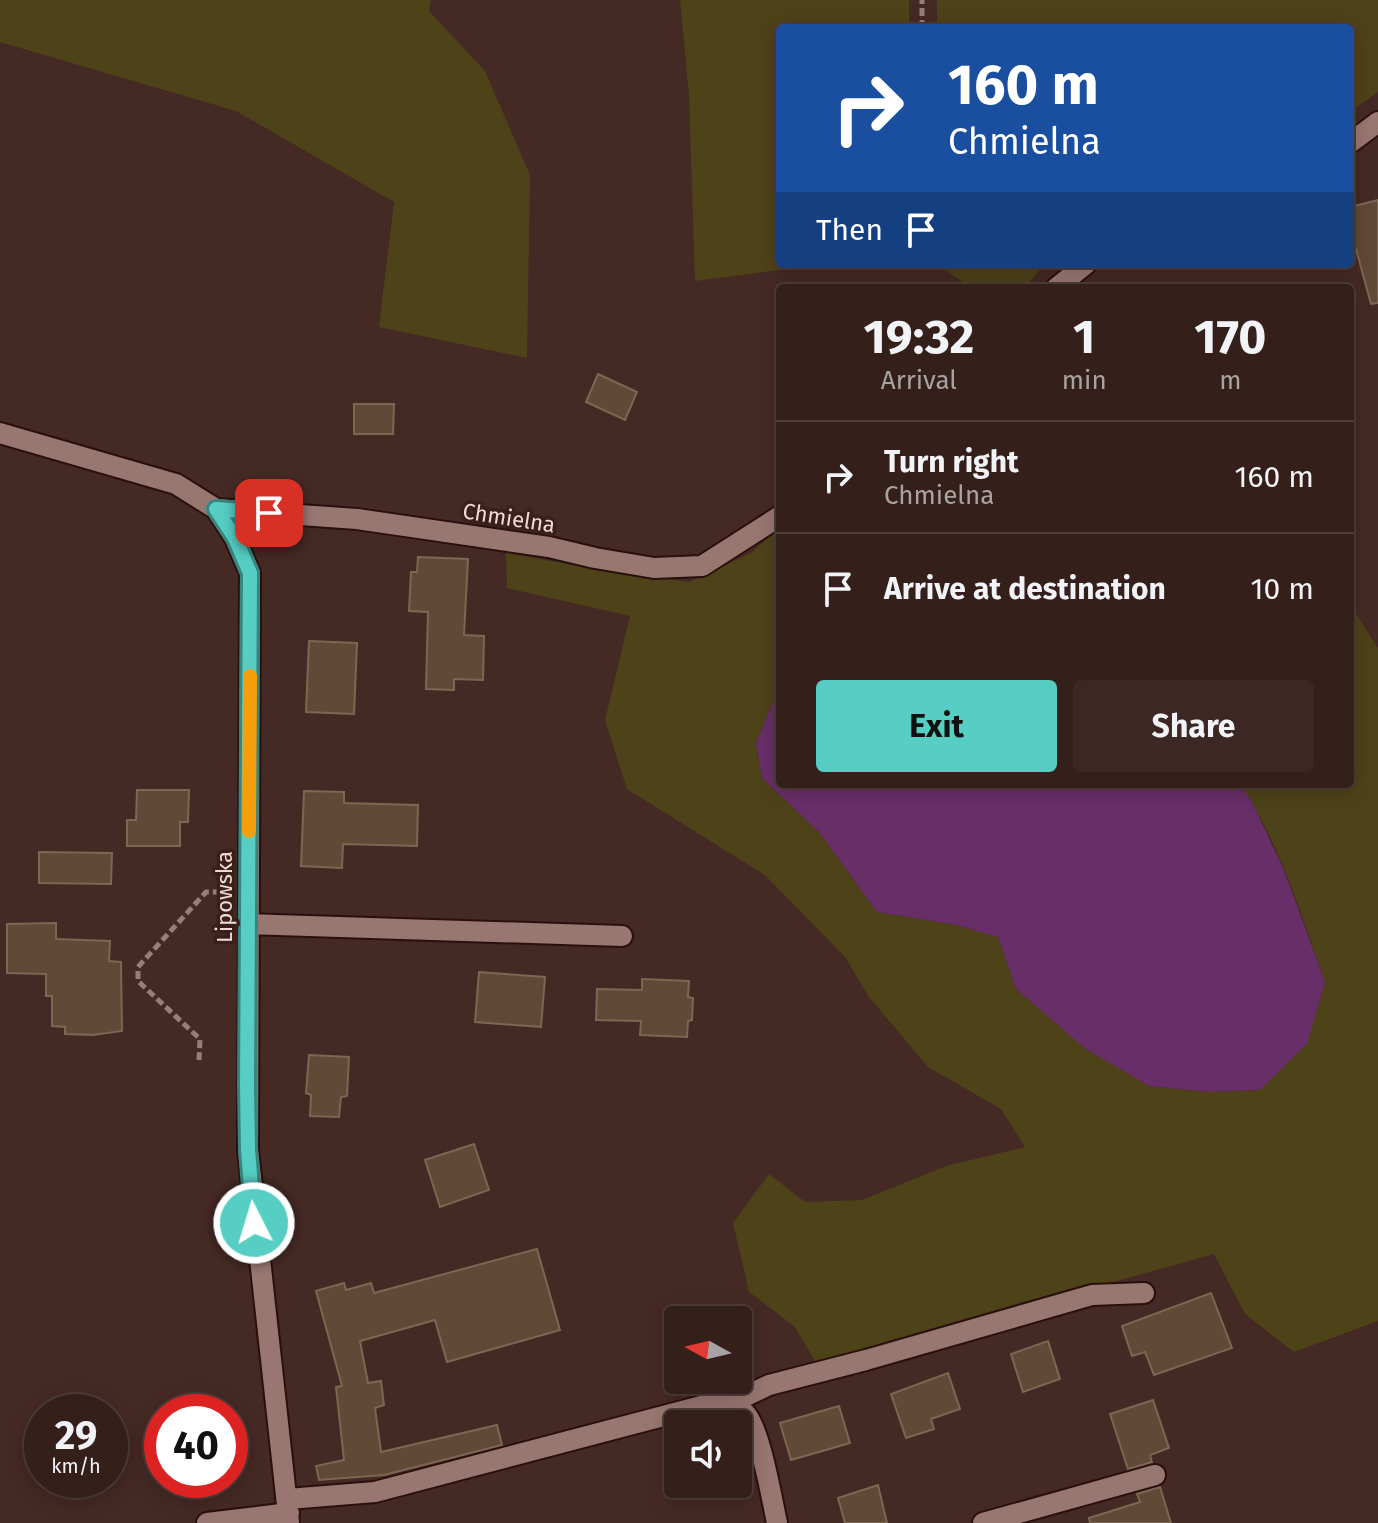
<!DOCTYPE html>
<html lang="en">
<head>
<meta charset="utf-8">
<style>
  body { margin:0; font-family:"Fira Sans",sans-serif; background:#3c2724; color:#f1f3f6; height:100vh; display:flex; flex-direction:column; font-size:30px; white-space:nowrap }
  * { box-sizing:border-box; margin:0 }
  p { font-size:26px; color:#a9a2a3 }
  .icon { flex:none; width:44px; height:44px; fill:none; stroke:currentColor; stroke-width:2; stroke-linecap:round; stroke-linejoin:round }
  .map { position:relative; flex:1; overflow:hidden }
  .drawer { position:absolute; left:776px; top:284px; width:578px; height:504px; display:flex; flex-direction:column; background:#341f1b; border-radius:8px; box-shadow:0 4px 20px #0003,0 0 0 2px #4e3d3a }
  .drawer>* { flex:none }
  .hud { position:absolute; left:776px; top:24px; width:578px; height:244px; border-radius:8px; box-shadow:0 4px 20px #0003,0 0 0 2px #4e3d3a; background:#1a4fa0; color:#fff; overflow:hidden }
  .needle { width:52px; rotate:278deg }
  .controls { position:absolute; left:664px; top:1306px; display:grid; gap:16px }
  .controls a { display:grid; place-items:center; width:88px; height:88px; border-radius:8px; background:#341f1b; box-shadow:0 4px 20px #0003,0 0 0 2px #4e3d3a; font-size:40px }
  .speed { position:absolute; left:24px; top:1394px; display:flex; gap:16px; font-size:40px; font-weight:700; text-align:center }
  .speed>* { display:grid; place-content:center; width:104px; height:104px; border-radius:50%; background:#341f1b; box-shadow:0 4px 20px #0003,0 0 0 2px #4e3d3a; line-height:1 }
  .speed small { font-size:20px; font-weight:400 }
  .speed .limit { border:12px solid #d22; background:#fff; color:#111 }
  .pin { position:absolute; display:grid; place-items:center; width:68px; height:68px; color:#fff; margin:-34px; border-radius:16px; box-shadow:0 4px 12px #0006 }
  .me { position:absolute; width:88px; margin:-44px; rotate:355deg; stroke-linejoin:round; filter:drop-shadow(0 0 6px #0008) }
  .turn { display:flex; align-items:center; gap:28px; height:168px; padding:0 40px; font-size:36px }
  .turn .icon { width:104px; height:104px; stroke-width:2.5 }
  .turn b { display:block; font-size:56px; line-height:68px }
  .then { display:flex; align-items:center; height:76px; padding:0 40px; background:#0003; gap:16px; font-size:30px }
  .eta { display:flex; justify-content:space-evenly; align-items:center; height:136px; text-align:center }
  .eta b { font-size:48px; font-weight:700; line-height:56px }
  .action { display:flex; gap:16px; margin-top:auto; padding:16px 40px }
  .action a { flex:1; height:92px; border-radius:8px; background:#56cec3; color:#111; font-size:32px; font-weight:700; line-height:92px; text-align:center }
  .action a+a { background:#3c2724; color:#f1f3f6 }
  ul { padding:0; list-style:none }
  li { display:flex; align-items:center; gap:24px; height:112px; padding:0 40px; border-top:2px solid #4e3d3a }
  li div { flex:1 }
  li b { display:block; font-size:30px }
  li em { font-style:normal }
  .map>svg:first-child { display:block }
  .green { fill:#4e4219 }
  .water { fill:#682e68 }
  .building { fill:#604936; stroke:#7e6652; stroke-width:2 }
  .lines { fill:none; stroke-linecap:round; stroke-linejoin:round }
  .minor-casing { stroke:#2a100d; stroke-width:24 }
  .path { stroke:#967e7a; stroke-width:5; stroke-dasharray:8 4; stroke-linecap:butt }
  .minor { stroke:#997771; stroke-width:20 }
  .route-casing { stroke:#38867f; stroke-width:20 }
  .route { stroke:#56cec3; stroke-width:14 }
  .slow { stroke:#f59e0b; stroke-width:14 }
  .labels { text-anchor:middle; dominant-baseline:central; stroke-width:7; stroke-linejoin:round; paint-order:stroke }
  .street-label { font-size:22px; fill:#eedbd7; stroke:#3a1f1a }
</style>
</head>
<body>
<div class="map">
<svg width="1378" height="1523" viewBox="0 0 1378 1523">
  <rect width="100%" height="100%" fill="#452924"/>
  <path class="green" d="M 0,0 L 431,0 L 429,11 L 485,71 L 530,175 L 527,358 L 379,327 L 394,202 L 236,111 L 0,42 Z
    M 680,0 L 909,0 L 909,28 L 780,28 L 780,264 L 800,264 L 786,269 L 695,281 L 689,95 Z
    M 937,0 L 1378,0 L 1378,92 L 1350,112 L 1350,28 L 937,28 Z
    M 950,264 L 1045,264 L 1024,288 L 972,288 L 945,270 Z
    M 780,528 L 780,686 L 756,743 L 762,778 L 819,832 L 877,912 L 956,925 L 998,937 L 1016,989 L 1149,1086 L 1208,1092 L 1260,1090 L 1325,982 C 1301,915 1280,843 1240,784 L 1350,784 L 1350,604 L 1378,648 L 1378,1321 L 1294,1352 L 1245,1314 L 1214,1254 L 817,1364 L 794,1326 L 749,1292 L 733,1223 L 769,1174 L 805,1202 L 862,1200 L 946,1166 L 1025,1147 L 1001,1109 L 928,1067 L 869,997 L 845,957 L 765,875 L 627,789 L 605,720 L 630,616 L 507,588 L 506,553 L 600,570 L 689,582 L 751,553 Z"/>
  <path class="water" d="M 780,686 L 780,784 L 1240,784 L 1251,800 L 1284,870 L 1325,982 L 1307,1044 L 1260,1090 L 1208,1092 L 1149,1086 L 1086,1049 L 1016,989 L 998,937 L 956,925 L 877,912 L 819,832 L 762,778 L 756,743 Z"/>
  <path class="building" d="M 1378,200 L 1378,303 L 1371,304 L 1356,249 L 1350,251 L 1350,207 Z
    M 598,374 L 637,392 L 625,420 L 586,402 Z
    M 354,404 L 394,404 L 393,434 L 354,434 Z
    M 418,557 L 468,559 L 464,635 L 484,636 L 483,680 L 454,679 L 454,690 L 426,689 L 428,612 L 409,611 L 411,572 L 417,572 Z
    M 309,641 L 357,643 L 354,714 L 306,712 Z
    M 137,790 L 189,790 L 188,822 L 180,822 L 180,846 L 127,846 L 127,820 L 136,820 Z
    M 304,791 L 344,792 L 344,803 L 418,805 L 417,846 L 343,844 L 342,868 L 301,866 Z
    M 39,852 L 112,853 L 111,884 L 39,883 Z
    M 56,923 L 56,939 L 110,941 L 109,961 L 121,962 L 122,1031 L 93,1035 L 65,1034 L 65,1027 L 52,1026 L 52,996 L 46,996 L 46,974 L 7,973 L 7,924 Z
    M 479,972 L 545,977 L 541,1027 L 475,1022 Z
    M 642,979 L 689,981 L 688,997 L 693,998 L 692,1020 L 688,1021 L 687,1037 L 640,1035 L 641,1021 L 596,1020 L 597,989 L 642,990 Z
    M 309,1055 L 349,1057 L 347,1096 L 341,1097 L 339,1117 L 310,1116 L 311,1095 L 306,1093 Z
    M 474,1144 L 489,1190 L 440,1207 L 425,1160 Z
    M 537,1249 L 560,1330 L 447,1362 L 435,1320 L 360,1341 L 368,1383 L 381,1381 L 384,1405 L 375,1408 L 381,1452 L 497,1425 L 502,1445 L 384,1475 L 319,1480 L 316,1466 L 344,1460 L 336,1387 L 342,1386 L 316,1291 L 344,1283 L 346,1290 L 371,1283 L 374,1293 Z
    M 1211,1293 L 1232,1348 L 1154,1375 L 1145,1352 L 1132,1356 L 1122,1326 Z
    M 1048,1341 L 1060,1379 L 1023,1392 L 1011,1354 Z
    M 948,1373 L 960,1409 L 931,1419 L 934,1429 L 906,1438 L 891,1394 Z
    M 1153,1400 L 1169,1448 L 1150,1455 L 1152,1462 L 1128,1469 L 1110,1414 Z
    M 839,1406 L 850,1443 L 791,1460 L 780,1423 Z
    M 878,1485 L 887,1523 L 845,1523 L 838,1498 Z
    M 1160,1487 L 1171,1523 L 1090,1523 L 1089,1518 L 1140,1502 L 1137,1494 Z"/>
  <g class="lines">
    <g class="minor-casing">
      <path id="minor" d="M 1350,143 L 1378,122
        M 1056,288 L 1086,264
        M 0,433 L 176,484 L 216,509 L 235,538 L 250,573 L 248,1150 L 289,1523
        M 216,509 L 357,519 L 549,547 L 595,558 L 654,568 L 702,566 L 780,516
        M 248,924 L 622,936
        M 729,1404 L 769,1385 L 866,1360 L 1092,1295 L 1144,1293
        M 288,1499 L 375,1492 L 709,1404 C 721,1404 735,1403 745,1413 C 760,1428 772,1500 777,1523
        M 207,1523 L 289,1513
        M 983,1523 L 1155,1475"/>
    </g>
    <path class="path" d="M 922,28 L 922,0
      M 199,1060 L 200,1039 L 138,981 L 138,967 L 206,892 L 227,892"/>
    <use href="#minor" class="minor"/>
  </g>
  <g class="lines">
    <g class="route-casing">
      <path id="route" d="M 254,1223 L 248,1150 L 247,1086 L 250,573 L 235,538 L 216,509 L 269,513"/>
    </g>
    <use href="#route" class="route"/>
    <path class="slow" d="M 249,831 L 250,676"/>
  </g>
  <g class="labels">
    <g class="street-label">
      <text transform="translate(509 518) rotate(9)">Chmielna</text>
      <text transform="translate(224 897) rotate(-90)">Lipowska</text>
    </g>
  </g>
</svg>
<div class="controls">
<a><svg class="needle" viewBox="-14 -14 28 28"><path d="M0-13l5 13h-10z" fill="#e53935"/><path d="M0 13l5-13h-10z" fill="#a9a2a3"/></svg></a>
<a><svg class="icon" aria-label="sound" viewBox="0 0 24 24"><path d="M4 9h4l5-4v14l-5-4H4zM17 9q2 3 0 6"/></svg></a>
</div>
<div class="speed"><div>29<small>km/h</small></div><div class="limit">40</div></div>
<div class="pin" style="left:269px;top:513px;background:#d93025"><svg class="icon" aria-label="arrive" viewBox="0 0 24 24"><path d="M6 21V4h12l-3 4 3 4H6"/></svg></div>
<svg class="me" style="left:254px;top:1223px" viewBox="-20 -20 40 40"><circle r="17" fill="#56cec3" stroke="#fff" stroke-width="3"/><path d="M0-11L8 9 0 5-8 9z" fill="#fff"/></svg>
<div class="hud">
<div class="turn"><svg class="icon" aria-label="right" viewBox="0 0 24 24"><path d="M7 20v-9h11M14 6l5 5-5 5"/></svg><div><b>160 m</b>Chmielna</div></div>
<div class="then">Then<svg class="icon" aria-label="arrive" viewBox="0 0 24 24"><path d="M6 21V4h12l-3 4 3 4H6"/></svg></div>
</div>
<section class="drawer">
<div class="eta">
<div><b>19:32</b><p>Arrival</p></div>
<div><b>1</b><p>min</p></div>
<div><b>170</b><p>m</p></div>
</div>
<ul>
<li><svg class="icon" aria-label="right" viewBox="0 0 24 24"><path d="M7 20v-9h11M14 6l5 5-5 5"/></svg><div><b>Turn right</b><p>Chmielna</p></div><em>160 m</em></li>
<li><svg class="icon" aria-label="arrive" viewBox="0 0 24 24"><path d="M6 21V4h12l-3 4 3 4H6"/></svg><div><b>Arrive at destination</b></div><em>10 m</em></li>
</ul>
<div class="action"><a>Exit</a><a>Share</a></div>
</section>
</div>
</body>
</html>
